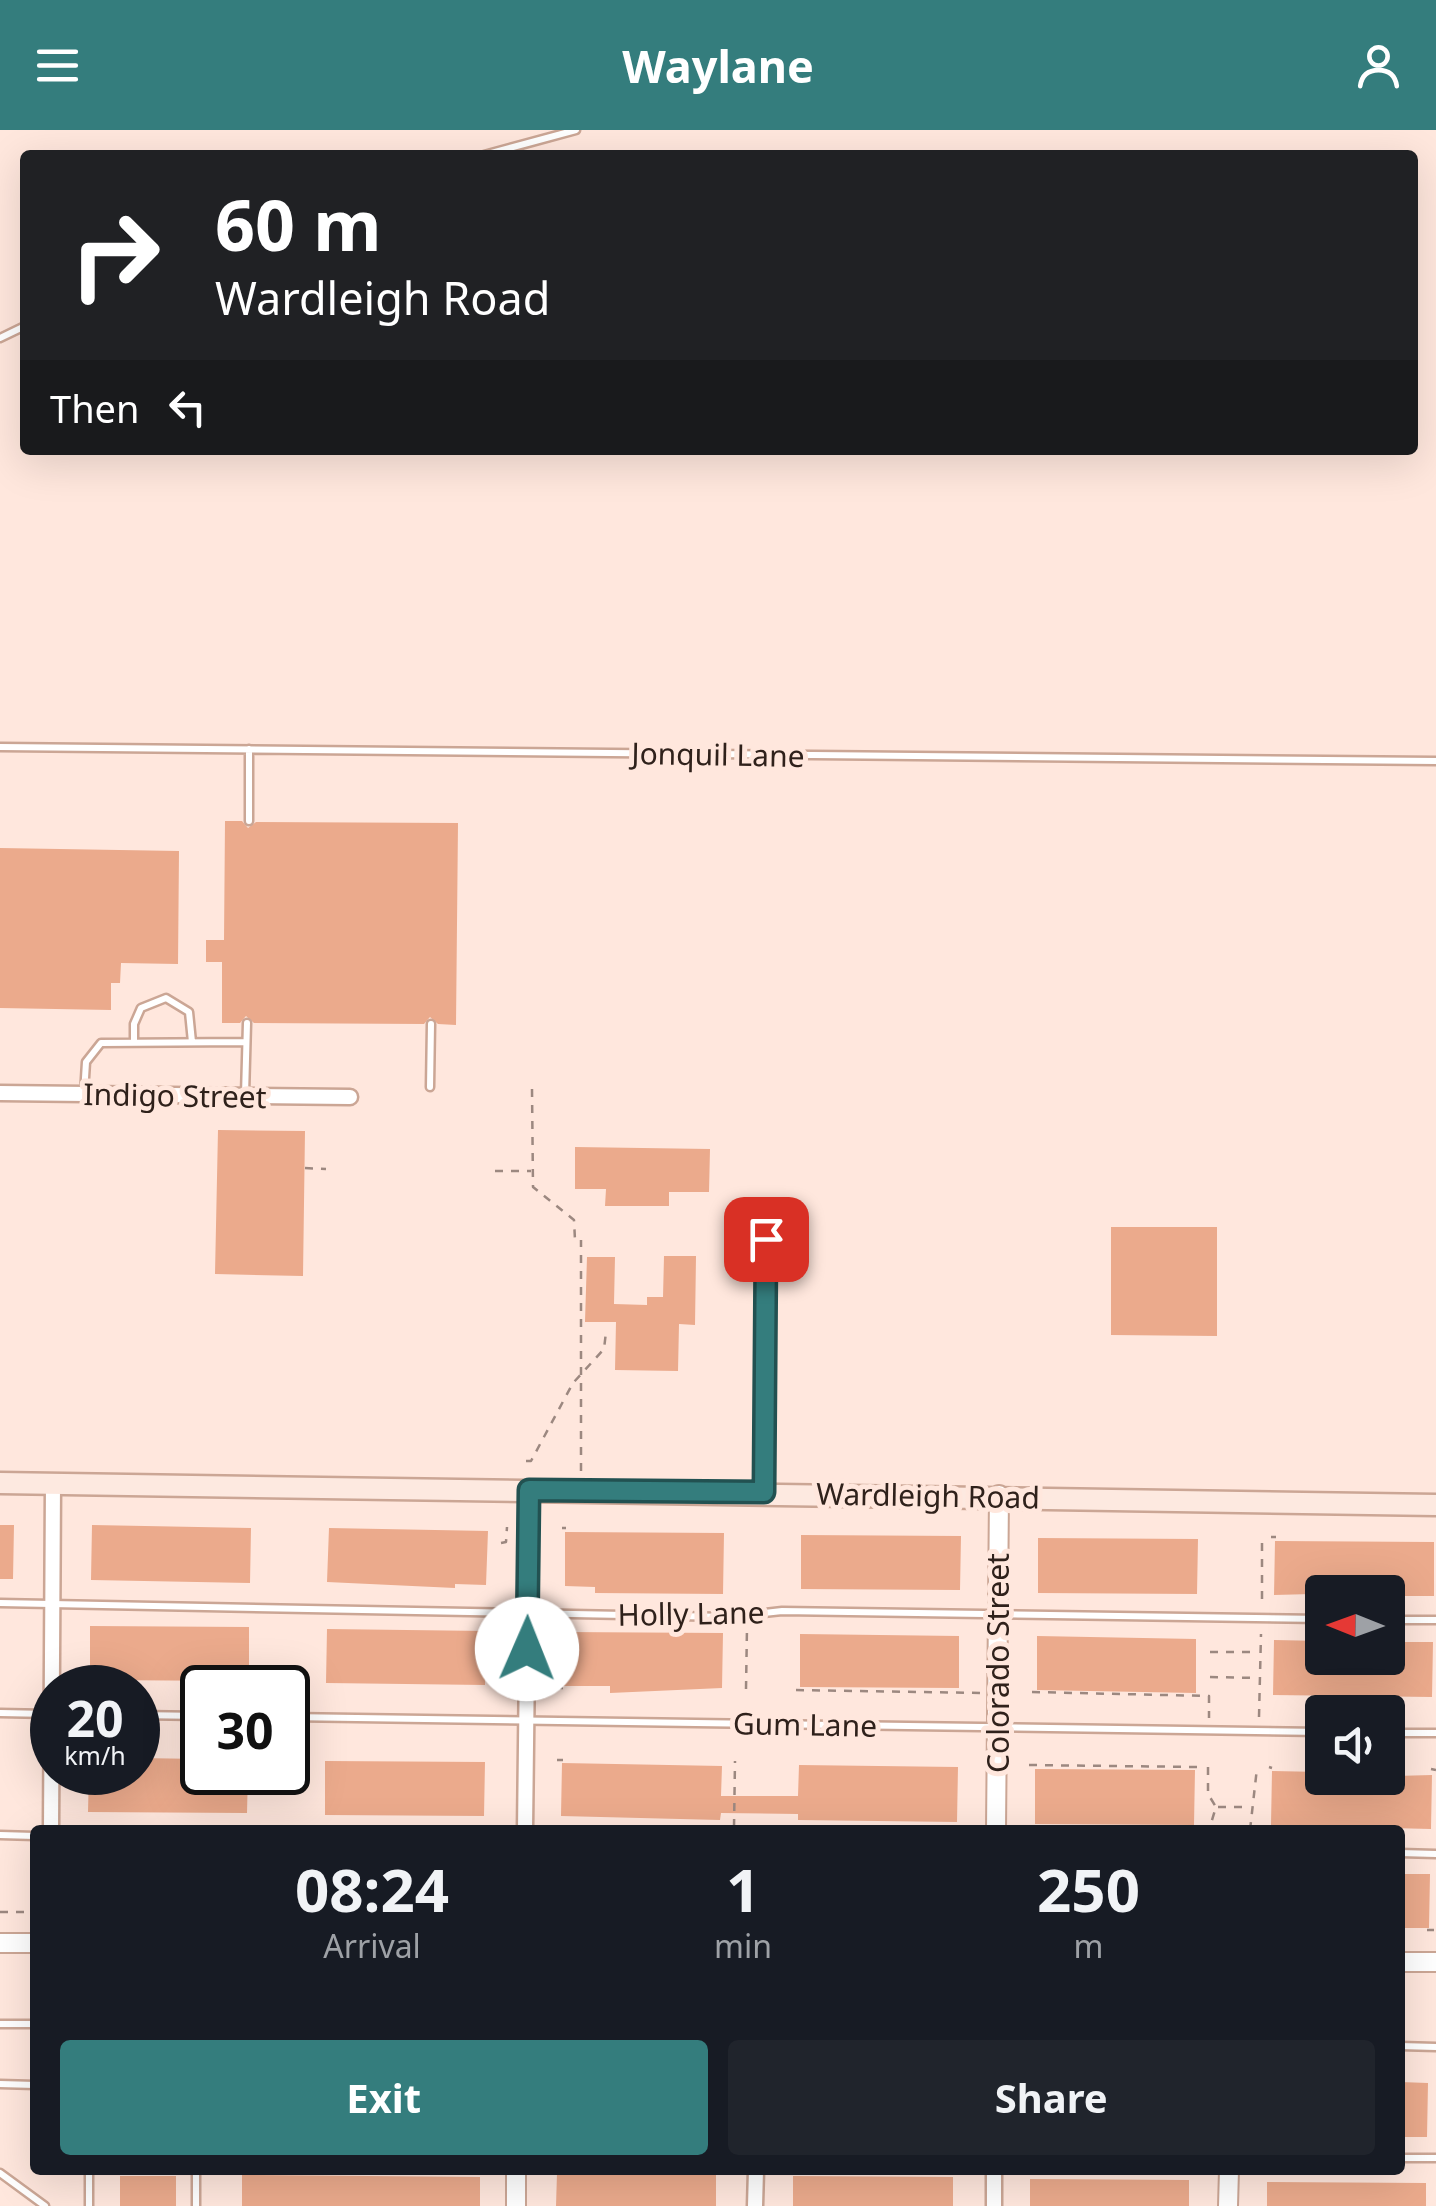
<!DOCTYPE html>
<html lang="en">
<head>
<meta charset="utf-8">
<style>
  body { margin:0; font-family:"Noto Sans",sans-serif; background:#20242c; color:#f1f3f6; height:100vh; display:flex; flex-direction:column; font-size:38px; white-space:nowrap }
  * { box-sizing:border-box; margin:0 }
  p { font-size:32px; color:#9ea1a6 }
  .icon { flex:none; width:55px; height:55px; fill:none; stroke:currentColor; stroke-width:2; stroke-linecap:round; stroke-linejoin:round }
  .map { position:relative; flex:1; overflow:hidden }
  .side { position:absolute; left:30px; top:1695px; width:1375px; height:350px; display:flex; flex-direction:column; background:#171b24; border-radius:10px; box-shadow:0 10px 40px #0002 }
  .side>* { flex:none }
  .hud { position:absolute; left:20px; top:20px; width:1398px; height:305px; border-radius:10px; box-shadow:0 10px 40px #0002; background:#202124; color:#fff; overflow:hidden }
  .needle { width:65px; rotate:271deg }
  .fabs { position:absolute; left:1305px; top:1445px; display:grid; gap:20px }
  .fabs a { display:grid; place-items:center; width:100px; height:100px; border-radius:10px; background:#171b24; box-shadow:0 10px 40px #0002; font-size:50px }
  .speed { position:absolute; left:30px; top:1535px; display:flex; gap:20px; font-size:50px; font-weight:700; text-align:center }
  .speed>* { display:grid; place-content:center; width:130px; height:130px; border-radius:50%; background:#171b24; box-shadow:0 10px 40px #0002; line-height:1 }
  .speed small { font-size:25px; font-weight:400 }
  .speed .limit { border:5px solid #111; border-radius:15px; background:#fff; color:#111 }
  .pin { position:absolute; display:grid; place-items:center; width:85px; height:85px; color:#fff; margin:-42px; border-radius:20px; box-shadow:0 5px 15px #0006 }
  .me { position:absolute; width:110px; margin:-55px; rotate:1deg; stroke-linejoin:round; filter:drop-shadow(0 0 8px #0008) }
  .turn { display:flex; align-items:center; gap:35px; height:210px; padding:0 30px; font-size:45px }
  .turn .icon { width:130px; height:130px; stroke-width:2.5 }
  .turn b { display:block; font-size:70px; line-height:85px }
  .then { display:flex; align-items:center; height:95px; padding:0 30px; background:#0003; gap:20px; font-size:38px }
  .eta { display:flex; justify-content:space-evenly; align-items:center; height:170px; text-align:center }
  .eta b { font-size:60px; font-weight:700; line-height:70px }
  .cta { display:flex; gap:20px; margin-top:auto; padding:20px 30px }
  .cta a { flex:1; height:115px; border-radius:10px; background:#347d7d; color:#fff; font-size:40px; font-weight:700; line-height:115px; text-align:center }
  .cta a+a { background:#20242c; color:#f1f3f6 }
  header { display:flex; justify-content:space-between; align-items:center; height:130px; padding:0 30px; background:#347d7d; color:#fff; font-size:45px; font-weight:700 }
  .map>svg:first-child { display:block }
  .building { fill:#ebaa8c }
  .lines { fill:none; stroke-linecap:round; stroke-linejoin:round }
  .service-casing { stroke:#cba695; stroke-width:11 }
  .minor-casing { stroke:#cba695; stroke-width:19 }
  .tertiary-casing { stroke:#cba695; stroke-width:22 }
  .secondary-casing { stroke:#cba695; stroke-width:25 }
  .path { stroke:#9c8880; stroke-width:2.5; stroke-dasharray:8 8; stroke-linecap:butt }
  .service { stroke:#fff; stroke-width:6 }
  .minor { stroke:#fff; stroke-width:14 }
  .tertiary { stroke:#fff; stroke-width:18 }
  .secondary { stroke:#fde9e0; stroke-width:20 }
  .route-casing { stroke:#225151; stroke-width:25 }
  .route { stroke:#347d7d; stroke-width:18 }
  .labels { text-anchor:middle; dominant-baseline:central; stroke-width:10; stroke-linejoin:round; paint-order:stroke }
  .street-label { font-size:30px; fill:#2f211b; stroke:#ffe7dd }
</style>
</head>
<body>
<header><svg class="icon" aria-label="menu" viewBox="0 0 24 24"><path d="M4 6h16M4 12h16M4 18h16"/></svg>Waylane<svg class="icon" aria-label="person" viewBox="0 0 24 24"><circle cx="12" cy="8" r="4"/><path d="M4 21q1-7 8-7t8 7"/></svg></header>
<div class="map">
<svg width="1436" height="2076" viewBox="0 0 1436 2076">
  <rect width="100%" height="100%" fill="#ffe7dd"/>
  <path class="building" d="M 225,691 L 242,691 L 248,698 L 256,692 L 458,693 L 456,895 L 438,894 L 430,887 L 424,894 L 254,893 L 246,886 L 240,893 L 222,893 L 222,832 L 206,832 L 206,810 L 224,810 Z
    M 0,718 L 179,721 L 178,834 L 121,833 L 120,853 L 111,853 L 111,880 L 0,878 Z
    M 218,1000 L 305,1001 L 303,1146 L 215,1144 Z
    M 575,1017 L 710,1019 L 709,1062 L 669,1062 L 669,1076 L 605,1076 L 606,1059 L 575,1059 Z
    M 1111,1097 L 1217,1097 L 1217,1206 L 1111,1205 Z
    M 664,1126 L 696,1126 L 695,1195 L 679,1194 L 678,1241 L 615,1240 L 616,1192 L 585,1192 L 587,1127 L 615,1127 L 614,1174 L 647,1175 L 647,1167 L 663,1167 Z
    M 0,1395 L 14,1395 L 13,1449 L 0,1449 Z
    M 92,1395 L 251,1398 L 250,1453 L 91,1450 Z
    M 329,1398 L 488,1401 L 486,1455 L 455,1454 L 455,1458 L 327,1452 Z
    M 565,1402 L 724,1403 L 723,1464 L 595,1463 L 595,1457 L 565,1456 Z
    M 801,1405 L 961,1406 L 960,1460 L 801,1459 Z
    M 1038,1408 L 1198,1409 L 1197,1464 L 1038,1463 Z
    M 1275,1411 L 1434,1412 L 1434,1466 L 1388,1466 L 1388,1462 L 1274,1465 Z
    M 90,1496 L 249,1497 L 249,1551 L 90,1550 Z
    M 327,1499 L 486,1501 L 485,1555 L 326,1553 Z
    M 563,1502 L 723,1503 L 722,1558 L 610,1563 L 610,1556 L 563,1556 Z
    M 800,1504 L 959,1506 L 959,1558 L 800,1557 Z
    M 1037,1506 L 1196,1509 L 1196,1563 L 1037,1560 Z
    M 1274,1510 L 1322,1511 L 1322,1528 L 1388,1528 L 1388,1512 L 1433,1512 L 1432,1567 L 1273,1565 Z
    M 138,1628 L 202,1629 L 202,1642 L 248,1642 L 247,1683 L 88,1682 L 89,1642 L 138,1642 Z
    M 325,1631 L 485,1632 L 484,1686 L 325,1685 Z
    M 562,1633 L 722,1636 L 721,1666 L 798,1666 L 799,1635 L 958,1637 L 957,1692 L 798,1690 L 798,1684 L 721,1683 L 720,1690 L 561,1686 Z
    M 1035,1639 L 1195,1640 L 1194,1695 L 1035,1694 Z
    M 1272,1641 L 1322,1642 L 1322,1648 L 1432,1645 L 1431,1699 L 1271,1695 Z
    M 1400,1744 L 1430,1744 L 1429,1798 L 1400,1798 Z
    M 1400,1952 L 1428,1953 L 1427,2007 L 1400,2007 Z
    M 557,2043 L 716,2045 L 716,2076 L 556,2076 Z
    M 242,2045 L 480,2047 L 480,2076 L 242,2076 Z
    M 120,2046 L 176,2046 L 176,2076 L 120,2076 Z
    M 793,2046 L 953,2047 L 953,2076 L 793,2076 Z
    M 1030,2049 L 1189,2050 L 1189,2076 L 1030,2076 Z
    M 1267,2052 L 1426,2053 L 1426,2076 L 1267,2076 Z"/>
  <g class="lines">
    <g class="service-casing">
      <path id="service" d="M 484,25 L 576,0
        M 0,208 L 25,196
        M 0,617 L 1436,631
        M 249,619 L 249,691
        M 134,912 L 134,894 L 141,878 L 166,868 L 189,882 L 192,912
        M 430,957 L 431,894
        M 84,964 L 86,932 L 101,913 L 246,912
        M 245,965 L 247,893
        M 764,1363 L 766,1109
        M 0,1473 L 728,1487 L 782,1481 L 1322,1489
        M 1388,1490 L 1436,1490
        M 0,1583 L 49,1584
        M 138,1585 L 202,1586
        M 288,1587 L 1322,1602
        M 1388,1603 L 1436,1603
        M 0,1705 L 35,1706
        M 1400,1723 L 1436,1724
        M 0,1894 L 35,1894
        M 1400,1916 L 1436,1917
        M 0,1954 L 35,1955
        M 1400,2028 L 1436,2028
        M 89,2040 L 89,2076
        M 0,2043 L 45,2076
        M 196,2076 L 196,2040"/>
    </g>
    <g class="minor-casing">
      <path id="minor" d="M 0,963 L 350,967
        M 51,1700 L 53,1354
        M 525,1700 L 529,1360
        M 755,2076 L 756,2040
        M 994,2076 L 994,2040"/>
    </g>
    <g class="tertiary-casing">
      <path id="tertiary" d="M 996,1700 L 999,1365
        M 0,1813 L 35,1813
        M 1400,1832 L 1436,1832
        M 516,2040 L 516,2076
        M 1228,2076 L 1229,2040"/>
    </g>
    <g class="secondary-casing">
      <path id="secondary" d="M 0,1353 L 1436,1375"/>
    </g>
    <path class="path" d="M 532,959 L 533,1057 L 574,1090 L 575,1110
      M 305,1038 L 326,1039
      M 495,1041 L 531,1041
      M 526,1331 L 531,1331 L 573,1253 L 604,1219 L 606,1202
      M 581,1341 L 581,1110
      M 562,1398 L 566,1398
      M 1271,1407 L 1276,1407
      M 501,1413 L 506,1412 L 507,1397
      M 1262,1469 L 1262,1406
      M 1210,1522 L 1258,1522
      M 1210,1547 L 1258,1548
      M 560,1558 L 563,1558
      M 746,1559 L 747,1497
      M 796,1560 L 980,1563
      M 1032,1562 L 1209,1566 L 1209,1588
      M 1259,1587 L 1261,1504
      M 557,1630 L 563,1630
      M 1029,1635 L 1199,1637
      M 1208,1637 L 1208,1664 L 1216,1677 L 1209,1700
      M 1269,1637 L 1272,1638
      M 1431,1639 L 1436,1640
      M 1218,1677 L 1250,1677
      M 734,1697 L 735,1631
      M 1250,1700 L 1257,1638
      M 0,1782 L 35,1782
      M 1427,1800 L 1434,1800"/>
    <use href="#service" class="service"/>
    <use href="#minor" class="minor"/>
    <use href="#tertiary" class="tertiary"/>
    <use href="#secondary" class="secondary"/>
  </g>
  <g class="lines">
    <g class="route-casing">
      <path id="route" d="M 527,1519 L 529,1360 L 764,1362 L 766,1109"/>
    </g>
    <use href="#route" class="route"/>
  </g>
  <g class="labels">
    <g class="street-label">
      <text transform="translate(718 624) rotate(1)">Jonquil Lane</text>
      <text transform="translate(175 965) rotate(1)">Indigo Street</text>
      <text transform="translate(928 1365) rotate(1)">Wardleigh Road</text>
      <text transform="translate(691 1483) rotate(-1)">Holly Lane</text>
      <text transform="translate(997 1533) rotate(-90)">Colorado Street</text>
      <text transform="translate(805 1594) rotate(1)">Gum Lane</text>
    </g>
  </g>
</svg>
<div class="fabs">
<a><svg class="needle" viewBox="-14 -14 28 28"><path d="M0-13l5 13h-10z" fill="#e53935"/><path d="M0 13l5-13h-10z" fill="#9ea1a6"/></svg></a>
<a><svg class="icon" aria-label="sound" viewBox="0 0 24 24"><path d="M4 9h4l5-4v14l-5-4H4zM17 9q2 3 0 6"/></svg></a>
</div>
<div class="speed"><div>20<small>km/h</small></div><div class="limit">30</div></div>
<div class="pin" style="left:766px;top:1109px;background:#d93025"><svg class="icon" aria-label="arrive" viewBox="0 0 24 24"><path d="M6 21V4h12l-3 4 3 4H6"/></svg></div>
<svg class="me" style="left:527px;top:1519px" viewBox="-20 -20 40 40"><circle r="19" fill="#fff"/><path d="M0-13L10 11 0 6-10 11z" fill="#347d7d"/></svg>
<div class="hud">
<div class="turn"><svg class="icon" aria-label="right" viewBox="0 0 24 24"><path d="M7 20v-9h11M14 6l5 5-5 5"/></svg><div><b>60 m</b>Wardleigh Road</div></div>
<div class="then">Then<svg class="icon" aria-label="left" viewBox="0 0 24 24"><path d="M17 20v-9H6M10 6l-5 5 5 5"/></svg></div>
</div>
<section class="side">
<div class="eta">
<div><b>08:24</b><p>Arrival</p></div>
<div><b>1</b><p>min</p></div>
<div><b>250</b><p>m</p></div>
</div>
<div class="cta"><a>Exit</a><a>Share</a></div>
</section>
</div>
</body>
</html>
